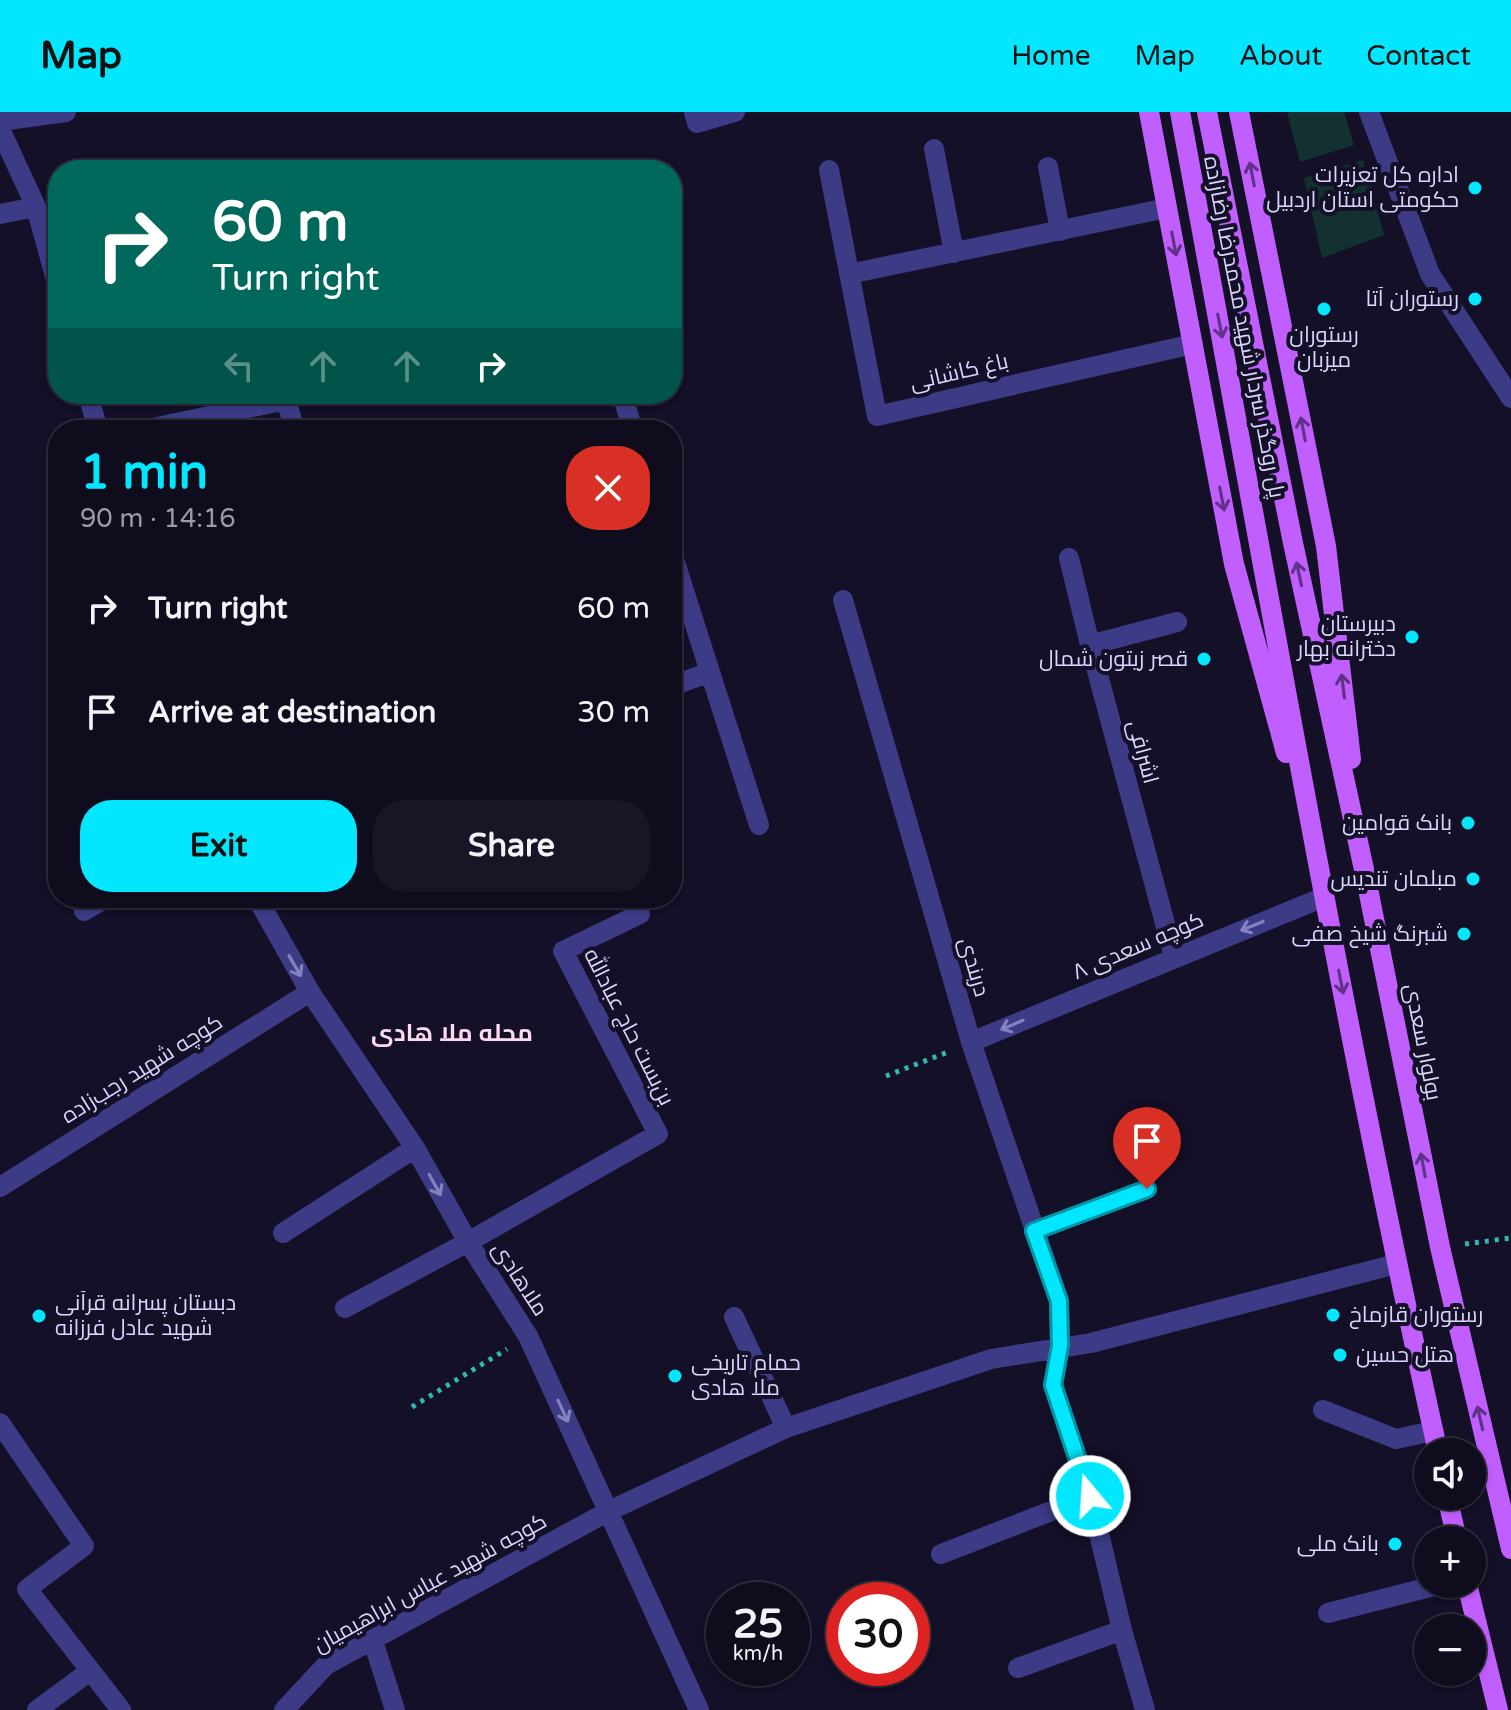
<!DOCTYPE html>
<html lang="en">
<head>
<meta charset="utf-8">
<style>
  body { margin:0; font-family:"Varela Round",Cairo,sans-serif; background:#171526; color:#f1f3f6; height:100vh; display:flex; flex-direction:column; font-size:30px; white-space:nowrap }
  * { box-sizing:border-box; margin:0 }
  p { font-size:26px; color:#9b9ba4 }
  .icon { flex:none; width:44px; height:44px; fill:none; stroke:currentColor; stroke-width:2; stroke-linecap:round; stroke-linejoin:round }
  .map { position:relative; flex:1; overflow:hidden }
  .side { position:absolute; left:48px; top:308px; width:634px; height:488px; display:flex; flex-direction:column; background:#0e0c1d; border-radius:32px; box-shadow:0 2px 6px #0004,0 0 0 2px #2e2c3b }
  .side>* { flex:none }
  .guide { position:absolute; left:48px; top:48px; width:634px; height:244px; border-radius:32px; box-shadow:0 2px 6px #0004,0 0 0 2px #2e2c3b; background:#00695c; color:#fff; overflow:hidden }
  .fabs { position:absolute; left:1414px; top:1326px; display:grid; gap:16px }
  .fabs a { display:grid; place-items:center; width:72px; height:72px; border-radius:50%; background:#0e0c1d; box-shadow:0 2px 6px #0004,0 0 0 2px #2e2c3b; font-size:40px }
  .speed { position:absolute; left:706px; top:1470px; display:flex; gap:16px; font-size:40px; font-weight:700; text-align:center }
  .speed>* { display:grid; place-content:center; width:104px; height:104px; border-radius:50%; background:#0e0c1d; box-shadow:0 2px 6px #0004,0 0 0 2px #2e2c3b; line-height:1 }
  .speed small { font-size:20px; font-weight:400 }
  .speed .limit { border:12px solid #d22; background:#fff; color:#111 }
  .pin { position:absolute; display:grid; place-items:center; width:68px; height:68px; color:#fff; margin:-82px -34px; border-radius:50% 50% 50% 0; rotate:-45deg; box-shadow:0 0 8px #0007 }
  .pin .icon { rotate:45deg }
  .me { position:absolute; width:88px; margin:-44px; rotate:342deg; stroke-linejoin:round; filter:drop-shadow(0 0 6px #0008) }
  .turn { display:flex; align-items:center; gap:28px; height:168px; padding:0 32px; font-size:36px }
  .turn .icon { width:104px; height:104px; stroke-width:2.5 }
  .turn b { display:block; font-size:56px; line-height:68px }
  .lanes { display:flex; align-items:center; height:76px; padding:0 32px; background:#0003; justify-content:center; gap:40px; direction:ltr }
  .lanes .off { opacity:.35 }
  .round { display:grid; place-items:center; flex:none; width:84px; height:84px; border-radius:32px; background:#171526 }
  .overview { display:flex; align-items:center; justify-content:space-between; height:136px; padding:0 32px }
  h1 { font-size:48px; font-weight:700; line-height:60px; color:#03e7fe }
  .primary-button { display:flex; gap:16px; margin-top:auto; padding:16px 32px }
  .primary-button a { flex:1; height:92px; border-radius:32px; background:#03e7fe; color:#111; font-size:32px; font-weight:700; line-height:92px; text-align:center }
  .primary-button a+a { background:#171526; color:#f1f3f6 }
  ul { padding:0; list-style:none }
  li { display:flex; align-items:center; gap:24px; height:104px; padding:0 32px }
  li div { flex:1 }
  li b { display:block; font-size:30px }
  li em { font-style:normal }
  header { display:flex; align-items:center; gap:48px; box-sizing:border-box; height:112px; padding:0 40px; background:#03e7fe; color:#111 }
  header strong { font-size:38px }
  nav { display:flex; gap:44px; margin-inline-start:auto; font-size:28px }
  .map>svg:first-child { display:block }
  .green { fill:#133130 }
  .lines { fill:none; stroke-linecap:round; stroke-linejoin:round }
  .path { stroke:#30b9af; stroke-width:5; stroke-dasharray:4 6; stroke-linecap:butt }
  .minor { stroke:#3d3b86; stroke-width:20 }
  .major { stroke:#c05efe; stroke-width:20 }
  .oneway { stroke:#613388 }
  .oneway2 { stroke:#8481bc }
  .route-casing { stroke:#0296a5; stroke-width:20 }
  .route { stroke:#03e7fe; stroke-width:14 }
  .poi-dot { fill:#03e7fe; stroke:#131027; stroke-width:3 }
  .labels { text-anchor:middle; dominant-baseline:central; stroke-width:8; stroke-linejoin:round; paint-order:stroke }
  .poi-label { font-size:22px; fill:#dad6ff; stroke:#131027; text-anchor:end }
  .street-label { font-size:22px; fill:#dad6ff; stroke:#131027 }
  .neighbourhood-label { font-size:24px; font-weight:bold; fill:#ffd8f1; stroke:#131027 }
</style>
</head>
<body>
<header>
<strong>Map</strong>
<nav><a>Home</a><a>Map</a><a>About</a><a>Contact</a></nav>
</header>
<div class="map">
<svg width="1511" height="1598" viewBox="0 0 1511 1598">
  <rect width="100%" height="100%" fill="#131027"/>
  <path class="green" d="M 1287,0 L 1344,0 L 1354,33 L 1300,50 Z
    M 1363,48 L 1384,123 L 1322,146 L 1304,66 Z"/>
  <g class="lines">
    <path class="path" d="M 886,964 L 948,940
      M 1465,1132 L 1511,1126
      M 412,1295 L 507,1237"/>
    <path class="minor" d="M 694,0 L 697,11 L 735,0
      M 1369,0 L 1430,162 L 1511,286
      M 0,9 L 66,0
      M 0,17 L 36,95 L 58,175
      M 934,37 L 954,141
      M 1048,55 L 1060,119
      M 216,57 L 216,58
      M 829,58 L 877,304 L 1193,232
      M 0,102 L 36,95
      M 849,162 L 1167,96
      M 88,282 L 98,318
      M 284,282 L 295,318
      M 622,282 L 633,318
      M 143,318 L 286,288
      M 672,441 L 710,560 L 672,574
      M 1069,446 L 1090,533 L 1174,845
      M 843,488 L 971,930 L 1059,1189 L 1060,1234 L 1053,1273 L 1090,1384 L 1122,1518 L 1145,1598
      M 1090,533 L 1177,510
      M 710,560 L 759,713
      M 257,786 L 310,880 L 415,1036 L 468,1130 L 528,1224 L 699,1598
      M 84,799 L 106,786
      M 971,930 L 1324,785
      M 0,1075 L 310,880
      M 1034,1119 L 1147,1077
      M 283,1121 L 415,1036
      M 345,1196 L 468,1130 L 658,1022 L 563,839 L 640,802
      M 734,1205 L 786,1316
      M 1323,1298 L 1396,1327 L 1433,1319
      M 0,1311 L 84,1434 L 27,1477 L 121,1598
      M 941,1442 L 1090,1384
      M 1328,1501 L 1442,1472
      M 373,1529 L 395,1598
      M 1018,1556 L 1122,1518
      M 37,1598 L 90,1559
      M 284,1598 L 326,1553 L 609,1399 L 786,1316 L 991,1247 L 1091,1231 L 1396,1152"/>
    <path class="major" d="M 1149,0 L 1234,452 L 1286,641
      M 1180,0 C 1263,447 1339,896 1438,1340
      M 1207,0 L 1293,431 L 1365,762 L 1440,1135 L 1511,1437
      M 1239,0 L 1326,434 L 1351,647
      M 1447,1384 L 1457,1428
      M 1467,1472 L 1498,1598"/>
  </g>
  <defs><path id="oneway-shaft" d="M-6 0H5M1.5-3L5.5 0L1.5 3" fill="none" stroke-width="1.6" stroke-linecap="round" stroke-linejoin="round" transform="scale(2)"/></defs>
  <g class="oneway">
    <use href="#oneway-shaft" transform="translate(1252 62) rotate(-101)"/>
    <use href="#oneway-shaft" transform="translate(1174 132) rotate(79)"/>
    <use href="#oneway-shaft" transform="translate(1220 214) rotate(79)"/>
    <use href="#oneway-shaft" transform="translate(1303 317) rotate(-101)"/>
    <use href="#oneway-shaft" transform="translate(1222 387) rotate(79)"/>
    <use href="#oneway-shaft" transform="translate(1299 462) rotate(-102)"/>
    <use href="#oneway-shaft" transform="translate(1343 574) rotate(-97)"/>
    <use href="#oneway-shaft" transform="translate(1341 870) rotate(79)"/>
    <use href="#oneway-shaft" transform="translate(1423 1053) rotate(-101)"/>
    <use href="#oneway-shaft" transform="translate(1480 1306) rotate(-103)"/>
  </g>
  <g class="oneway2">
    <use href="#oneway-shaft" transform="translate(1252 814) rotate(158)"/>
    <use href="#oneway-shaft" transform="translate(295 854) rotate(60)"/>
    <use href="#oneway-shaft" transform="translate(1012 913) rotate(157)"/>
    <use href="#oneway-shaft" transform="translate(435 1073) rotate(61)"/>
    <use href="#oneway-shaft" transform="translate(563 1299) rotate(65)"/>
  </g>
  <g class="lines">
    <g class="route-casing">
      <path id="route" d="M 1090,1384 L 1053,1273 L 1060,1234 L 1059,1189 L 1034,1119 L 1147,1077"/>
    </g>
    <use href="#route" class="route"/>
  </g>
  <g class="poi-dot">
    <circle cx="1475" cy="76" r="8"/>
    <circle cx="1475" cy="187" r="8"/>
    <circle cx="1324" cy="197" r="8"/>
    <circle cx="1412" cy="525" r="8"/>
    <circle cx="1204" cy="547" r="8"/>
    <circle cx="1468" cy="711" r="8"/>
    <circle cx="1473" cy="767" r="8"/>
    <circle cx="1464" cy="822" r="8"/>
    <circle cx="1333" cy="1203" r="8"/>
    <circle cx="39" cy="1204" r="8"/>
    <circle cx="1340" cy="1243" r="8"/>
    <circle cx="675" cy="1264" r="8"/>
    <circle cx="1395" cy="1432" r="8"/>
  </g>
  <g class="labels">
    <g class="poi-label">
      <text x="1459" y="63">اداره کل تعزیرات<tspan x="1459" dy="25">حکومتی استان اردبیل</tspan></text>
      <text x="1459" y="187">رستوران آتا</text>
      <text x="1324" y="223" text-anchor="middle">رستوران<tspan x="1324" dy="25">میزبان</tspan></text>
      <text x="1396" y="512">دبیرستان<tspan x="1396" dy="25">دخترانه بهار</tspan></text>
      <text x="1188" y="547">قصر زیتون شمال</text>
      <text x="1452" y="711">بانک قوامین</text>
      <text x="1457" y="767">مبلمان تندیس</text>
      <text x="1448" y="822">شبرنگ شیخ صفی</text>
      <text x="55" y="1191" text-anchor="start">دبستان پسرانه قرآنی<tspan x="55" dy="25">شهید عادل فرزانه</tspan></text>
      <text x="1349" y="1203" text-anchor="start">رستوران قازماخ</text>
      <text x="1356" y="1243" text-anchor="start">هتل حسین</text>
      <text x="691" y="1251" text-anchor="start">حمام تاریخی<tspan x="691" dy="25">ملا هادی</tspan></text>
      <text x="1379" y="1432">بانک ملی</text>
    </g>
    <g class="street-label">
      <text transform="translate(1244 215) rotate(79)">پل روگذر سردار شهید محمدرضا رضازاده</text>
      <text transform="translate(959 260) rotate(-13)">باغ کاشانی</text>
      <text transform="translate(1143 640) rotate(75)">اشرافی</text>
      <text transform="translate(1138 834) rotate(-23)">کوچه سعدی ۸</text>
      <text transform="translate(974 855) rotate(74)">دربندی</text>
      <text transform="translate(629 915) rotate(63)">بن‌بست حاج عبادالله</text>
      <text transform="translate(1423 930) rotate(79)">بولوار سعدی</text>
      <text transform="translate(142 957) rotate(-32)">کوچه شهید رجب‌زاده</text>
      <text transform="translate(520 1167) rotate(57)">ملاهادی</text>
      <text transform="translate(430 1471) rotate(-29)">کوچه شهید عباس ابراهیمیان</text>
    </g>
    <g class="neighbourhood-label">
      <text x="452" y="921">محله ملا هادی</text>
    </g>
  </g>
</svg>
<div class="fabs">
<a><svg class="icon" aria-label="sound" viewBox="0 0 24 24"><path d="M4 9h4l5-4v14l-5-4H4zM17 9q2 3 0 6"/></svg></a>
<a>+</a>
<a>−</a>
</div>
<div class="speed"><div>25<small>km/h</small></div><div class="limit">30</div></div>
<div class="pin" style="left:1147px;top:1077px;background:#d93025"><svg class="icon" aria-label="arrive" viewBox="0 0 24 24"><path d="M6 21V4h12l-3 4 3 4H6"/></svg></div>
<svg class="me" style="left:1090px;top:1384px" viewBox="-20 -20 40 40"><circle r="17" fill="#03e7fe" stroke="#fff" stroke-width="3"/><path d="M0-11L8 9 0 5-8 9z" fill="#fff"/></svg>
<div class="guide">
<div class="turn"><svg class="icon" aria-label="right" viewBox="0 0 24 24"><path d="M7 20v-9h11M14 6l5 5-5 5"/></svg><div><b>60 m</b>Turn right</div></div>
<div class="lanes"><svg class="icon off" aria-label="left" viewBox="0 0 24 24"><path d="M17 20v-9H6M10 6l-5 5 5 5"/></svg><svg class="icon off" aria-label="ahead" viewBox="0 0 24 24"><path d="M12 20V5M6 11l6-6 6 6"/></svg><svg class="icon off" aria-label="ahead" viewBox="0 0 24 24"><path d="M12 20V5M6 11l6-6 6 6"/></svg><svg class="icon" aria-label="right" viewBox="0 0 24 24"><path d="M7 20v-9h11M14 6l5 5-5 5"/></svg></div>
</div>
<section class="side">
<div class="overview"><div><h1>1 min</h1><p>90 m · 14:16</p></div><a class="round" style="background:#d93025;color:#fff"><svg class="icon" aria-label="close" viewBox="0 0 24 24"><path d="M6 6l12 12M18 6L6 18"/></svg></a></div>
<ul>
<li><svg class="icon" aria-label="right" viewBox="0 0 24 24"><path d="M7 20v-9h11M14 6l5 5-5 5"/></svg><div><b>Turn right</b></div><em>60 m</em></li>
<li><svg class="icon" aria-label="arrive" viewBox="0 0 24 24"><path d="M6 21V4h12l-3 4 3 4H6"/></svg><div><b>Arrive at destination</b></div><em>30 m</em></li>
</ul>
<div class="primary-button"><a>Exit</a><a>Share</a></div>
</section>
</div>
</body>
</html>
